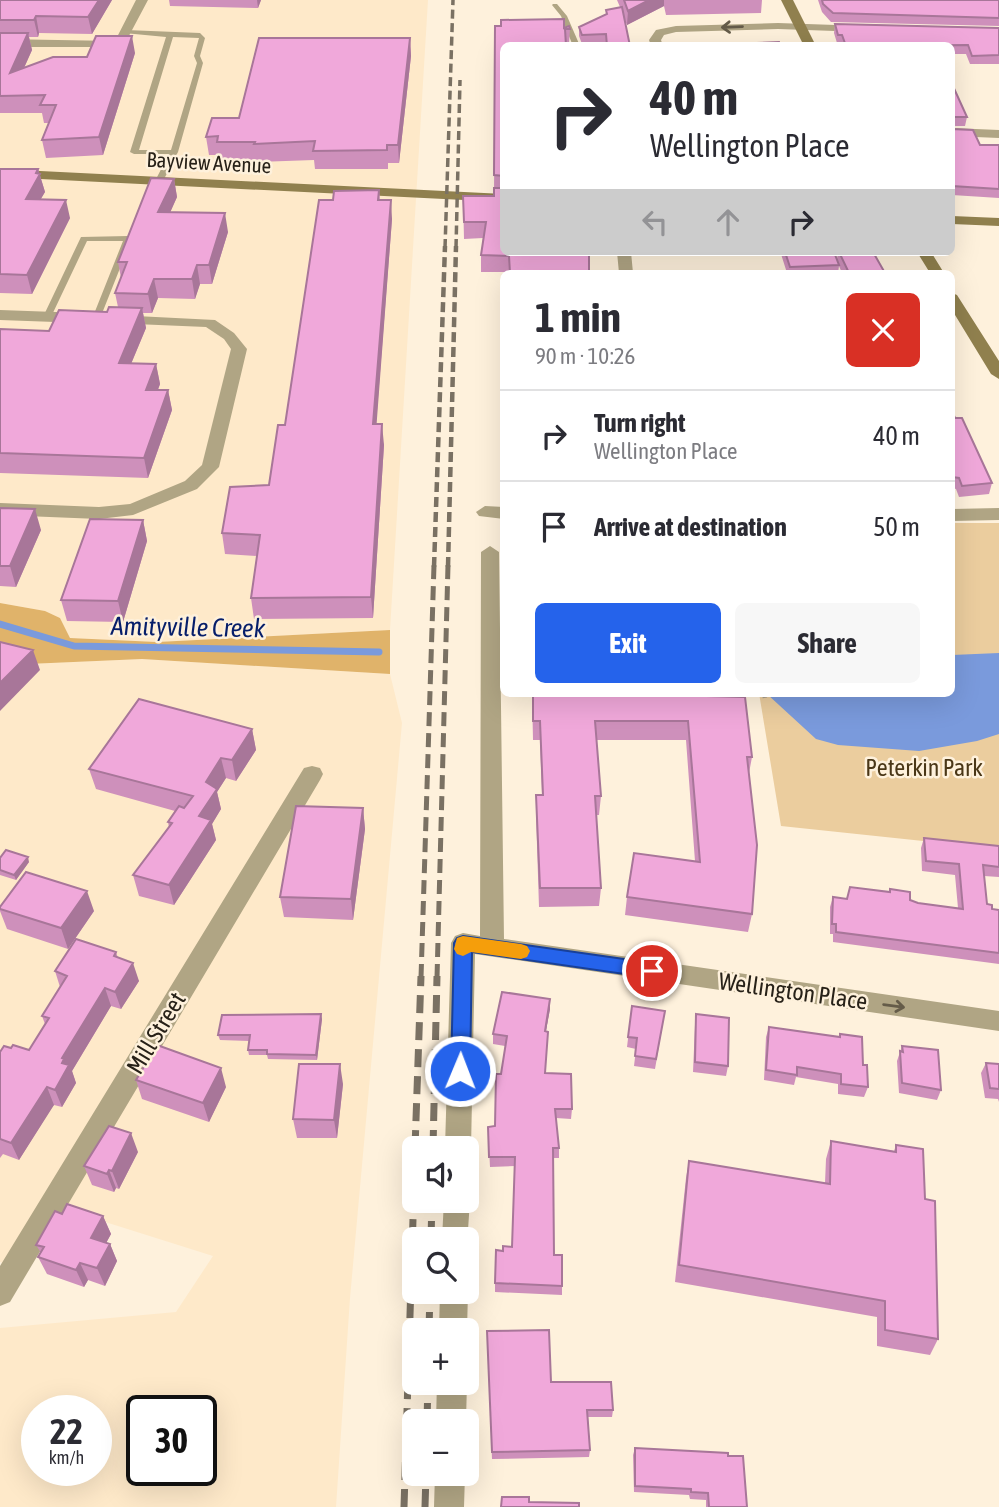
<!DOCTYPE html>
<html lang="en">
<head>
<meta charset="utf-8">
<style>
  body { margin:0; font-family:"Asap Condensed",sans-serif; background:#f7f7f7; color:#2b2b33; height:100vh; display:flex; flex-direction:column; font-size:26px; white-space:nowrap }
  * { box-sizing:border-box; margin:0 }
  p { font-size:23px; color:#7c7c81 }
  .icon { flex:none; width:38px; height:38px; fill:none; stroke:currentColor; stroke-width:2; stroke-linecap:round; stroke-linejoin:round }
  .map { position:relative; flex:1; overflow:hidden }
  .panel { position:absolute; left:500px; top:270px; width:455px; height:427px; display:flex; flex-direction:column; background:#fff; border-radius:10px; box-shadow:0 7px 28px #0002 }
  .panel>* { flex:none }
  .top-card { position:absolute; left:500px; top:42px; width:455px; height:214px; border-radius:10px; box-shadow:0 7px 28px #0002; background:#fff; color:#2b2b33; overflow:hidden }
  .tools { position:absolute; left:402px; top:1136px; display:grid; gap:14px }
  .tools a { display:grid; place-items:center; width:77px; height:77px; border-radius:10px; background:#fff; box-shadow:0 7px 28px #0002; font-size:35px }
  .speed { position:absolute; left:21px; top:1395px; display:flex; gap:14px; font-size:35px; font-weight:700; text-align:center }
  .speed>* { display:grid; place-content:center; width:91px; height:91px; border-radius:50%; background:#fff; box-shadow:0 7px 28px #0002; line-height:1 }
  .speed small { font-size:18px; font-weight:400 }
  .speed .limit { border:4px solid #111; border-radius:10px; background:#fff; color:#111 }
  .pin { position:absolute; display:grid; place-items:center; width:60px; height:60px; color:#fff; margin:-30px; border:4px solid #fff; border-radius:50%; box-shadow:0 2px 7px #0007 }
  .me { position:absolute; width:77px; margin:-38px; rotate:1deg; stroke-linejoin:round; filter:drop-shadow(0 0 5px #0008) }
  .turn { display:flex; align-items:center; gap:24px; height:147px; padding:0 35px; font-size:32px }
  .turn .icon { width:91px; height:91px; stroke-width:2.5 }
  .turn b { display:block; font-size:49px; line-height:60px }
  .lanes { display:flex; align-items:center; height:66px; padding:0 35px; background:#0003; justify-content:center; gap:35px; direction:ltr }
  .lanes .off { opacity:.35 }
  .round { display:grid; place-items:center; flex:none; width:74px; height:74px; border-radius:10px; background:#f7f7f7 }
  .headline { display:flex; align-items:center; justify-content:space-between; height:119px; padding:0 35px }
  h1 { font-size:42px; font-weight:700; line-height:52px }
  .primary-button { display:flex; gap:14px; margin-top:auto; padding:14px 35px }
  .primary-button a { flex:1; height:80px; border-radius:10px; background:#2563eb; color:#fff; font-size:28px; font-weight:700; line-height:80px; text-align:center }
  .primary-button a+a { background:#f7f7f7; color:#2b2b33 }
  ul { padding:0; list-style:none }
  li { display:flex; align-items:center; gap:21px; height:91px; padding:0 35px; border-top:2px solid #e1e1e2 }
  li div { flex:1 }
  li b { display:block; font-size:26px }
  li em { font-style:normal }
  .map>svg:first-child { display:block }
  .built { fill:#fee9c9; fill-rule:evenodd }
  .green { fill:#ebcd9e }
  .forest { fill:#e0b36a }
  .water { fill:#7a9adc }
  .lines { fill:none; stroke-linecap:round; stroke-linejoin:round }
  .stream { stroke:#7a9adc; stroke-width:7 }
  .path { stroke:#a89e8e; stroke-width:4.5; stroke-dasharray:5 3.5; stroke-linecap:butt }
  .lane { fill:#b0a584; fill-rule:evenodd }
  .street { fill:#b0a584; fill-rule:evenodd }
  .secondary { fill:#90804e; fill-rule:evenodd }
  .rail-far3 { stroke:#7a7163; stroke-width:3.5; stroke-dasharray:9 4.5; stroke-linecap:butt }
  .rail-far2 { stroke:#7a7163; stroke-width:4.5; stroke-dasharray:10 5; stroke-linecap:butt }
  .rail-far1 { stroke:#7a7163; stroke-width:5; stroke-dasharray:14 7; stroke-linecap:butt }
  .rail { stroke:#7a7163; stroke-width:7; stroke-dasharray:18 9; stroke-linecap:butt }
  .wall { fill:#ce90bb }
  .shaded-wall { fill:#a87699 }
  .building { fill:#f0a8da; stroke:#a87699; stroke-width:2 }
  .oneway { stroke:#655c49 }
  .route { fill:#2563eb; stroke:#184099; stroke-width:2 }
  .slow { fill:#f59e0b }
  .labels { text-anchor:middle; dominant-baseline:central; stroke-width:5; stroke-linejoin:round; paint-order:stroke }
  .far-street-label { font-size:21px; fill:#272118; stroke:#fef1dc }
  .park-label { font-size:24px; fill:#4a3717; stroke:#fef1dc }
  .street-label { font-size:24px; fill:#272118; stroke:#fef1dc }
  .water-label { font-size:26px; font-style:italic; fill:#061e6a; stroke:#fef1dc }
</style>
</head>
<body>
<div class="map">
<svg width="999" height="1507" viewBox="0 0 999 1507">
  <rect width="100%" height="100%" fill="#fef1dc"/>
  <path class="built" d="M 0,0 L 428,0 L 390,630 L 157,642 L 70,638 L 60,618 L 45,611 L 0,603 Z
    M 0,653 L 28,664 L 142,659 L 390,674 L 402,723 L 350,1298 L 336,1507 L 0,1507 L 0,1328 L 176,1312 L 213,1256 L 45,1203 L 9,1265 L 0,1262 ZM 37,1410 L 96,1410 L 96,1470 L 37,1470 ZM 142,1410 L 201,1410 L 201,1470 L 142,1470 Z"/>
  <path class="green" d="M 952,523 L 999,523 L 999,849 L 781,826 L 759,693 L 952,693 Z"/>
  <path class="forest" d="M 0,603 L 45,611 L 60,618 L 70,638 L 157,642 L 390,630 L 390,674 L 142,659 L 28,664 L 0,653 Z"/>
  <path class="water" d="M 999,653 L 999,734 L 977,741 L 919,751 L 838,745 L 816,739 L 767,694 L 738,695 L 734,693 L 952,693 L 952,655 Z"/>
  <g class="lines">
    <path class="stream" d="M 0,624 L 74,646 L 379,652"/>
    <path class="path" d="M 764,693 L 765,698"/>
    <path class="lane" d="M 553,4 L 557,4 L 567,16 L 580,46 L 573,46 L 561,16 L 552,5 Z
      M 126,30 L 200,33 L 205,38 L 200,56 L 203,63 L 178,152 L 163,181 L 159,183 L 155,181 L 169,154 L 134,154 L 130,152 L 166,37 L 124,33 L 123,32 ZM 173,37 L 199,38 L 194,56 L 197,63 L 171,150 L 139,150 Z
      M 128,236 L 132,238 L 99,321 L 92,319 L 123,241 L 87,241 L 51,317 L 44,319 L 43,317 L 81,237 Z"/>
    <path class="street" d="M 136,0 L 148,0 L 123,47 L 0,47 L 0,39 L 115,41 Z
      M 778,23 L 864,26 L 870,29 L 864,32 L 778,29 L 676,32 L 664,35 L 661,40 L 663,46 L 651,46 L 649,40 L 656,30 L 676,26 Z
      M 952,128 L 999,130 L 999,138 L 952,136 Z
      M 617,252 L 631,252 L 633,273 L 619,273 Z
      M 0,310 L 83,313 L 91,318 L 83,323 L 0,320 Z
      M 116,315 L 215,320 L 234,333 L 247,349 L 219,467 L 197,489 L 133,515 L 99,519 L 0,515 L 0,503 L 99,507 L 130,504 L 185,481 L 202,465 L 231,349 L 224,339 L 206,327 L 111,323 L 108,320 L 111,317 Z
      M 485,506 L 504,507 L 504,519 L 479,516 L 476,512 Z
      M 999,508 L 999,520 L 952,521 L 952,509 Z
      M 490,546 L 499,552 L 504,939 L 999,1011 L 999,1031 L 475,954 L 471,1148 L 467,1156 L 467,1148 L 445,1148 L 451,943 L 455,936 L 463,933 L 480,936 L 481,552 Z
      M 312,766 L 320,768 L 323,774 L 320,780 L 10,1302 L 0,1306 L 0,1266 L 304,768 Z
      M 467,1193 L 470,1200 L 467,1245 L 467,1239 L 442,1239 L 444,1200 L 467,1200 Z
      M 467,1290 L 468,1292 L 467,1330 L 439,1330 L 440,1292 Z
      M 437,1382 L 467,1382 L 466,1421 L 436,1421 Z
      M 435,1474 L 465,1474 L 464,1507 L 434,1507 Z"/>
    <path class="secondary" d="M 781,0 L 793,0 L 816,46 L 804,46 Z
      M 0,169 L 504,194 L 504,202 L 0,177 Z
      M 952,216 L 999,218 L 999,226 L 952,224 Z
      M 917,252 L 931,252 L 944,273 L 930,273 Z
      M 952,293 L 957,295 L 999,361 L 999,379 L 991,374 L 952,310 Z"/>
    <path class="rail-far3" d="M 445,248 L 453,0
      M 456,248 L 460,80"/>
    <path class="rail-far2" d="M 434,567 L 445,246
      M 448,567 L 456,246"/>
    <path class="rail-far1" d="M 421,978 L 434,565
      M 437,978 L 448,565"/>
    <path class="rail" d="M 415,1148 L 421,976
      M 433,1148 L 437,976
      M 431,1239 L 432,1200
      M 429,1330 L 430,1292
      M 427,1421 L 428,1382
      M 404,1507 L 415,1155
      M 425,1507 L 426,1474"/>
  </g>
  <path class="wall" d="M 0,0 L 112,0 L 92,34 L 39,33 L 38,37 L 29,37 L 32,50 L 24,68 L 87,57 L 135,53 L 103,155 L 46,158 L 42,140 L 49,123 L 44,123 L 42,113 L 0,113 Z
    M 169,0 L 261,0 L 258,8 L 170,6 Z
    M 617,0 L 762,0 L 761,13 L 666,15 L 664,6 L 627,25 L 624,18 L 630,46 L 605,46 L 605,43 L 582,44 L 579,36 L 579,27 L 606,14 L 606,10 L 620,7 Z
    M 818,0 L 999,0 L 999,26 L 831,22 L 822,12 Z
    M 835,24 L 999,28 L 999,64 L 970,64 L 966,54 L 952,54 L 952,46 L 842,46 L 841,43 L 837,43 L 834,33 Z
    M 495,26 L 570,29 L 569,44 L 504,46 L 504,252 L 554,252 L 509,272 L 481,272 L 481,255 L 483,238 L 464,239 L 463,196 L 494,196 Z
    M 410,38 L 411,56 L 399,163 L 388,163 L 388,169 L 315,169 L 314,160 L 257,162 L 256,160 L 219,160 L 219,155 L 209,155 L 206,137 L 239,118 Z
    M 952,84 L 967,117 L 965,126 L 952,126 L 952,129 L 980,145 L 999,145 L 999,198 L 952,195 Z
    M 0,169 L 38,169 L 45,192 L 40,199 L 70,218 L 32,294 L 0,293 Z
    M 174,179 L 177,197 L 170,212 L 228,232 L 212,284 L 200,284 L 195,299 L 158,298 L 152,313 L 143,313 L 146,328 L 131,364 L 156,364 L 160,384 L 158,390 L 168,390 L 172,410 L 148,478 L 0,473 L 0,329 L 49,331 L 118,307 L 115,293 L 121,278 L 118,262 Z
    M 379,190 L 380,200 L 392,219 L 376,424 L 384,445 L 373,618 L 254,619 L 251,598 L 257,556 L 225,554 L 222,533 L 269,485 L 285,425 L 333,200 Z
    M 782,252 L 834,252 L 837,259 L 838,252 L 873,252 L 885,273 L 842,273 L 839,266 L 838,273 L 787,273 L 781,254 Z
    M 952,411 L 955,418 L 992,483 L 989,494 L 959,497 L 956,489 L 952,488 Z
    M 0,508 L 41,530 L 16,587 L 0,586 Z
    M 143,520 L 147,541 L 123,622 L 67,621 L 61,600 Z
    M 532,693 L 668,695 L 752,757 L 749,773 L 752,914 L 748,932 L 625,915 L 627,897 L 695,861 L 686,740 L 596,740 L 601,796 L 599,815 L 596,815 L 601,888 L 599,906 L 539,907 L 536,814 L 536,795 L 542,795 L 540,740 L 533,740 Z
    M 252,729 L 256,750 L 236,781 L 226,778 L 217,792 L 221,809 L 212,824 L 216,840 L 174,905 L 139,896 L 133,875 L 169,828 L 168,822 L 175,811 L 96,789 L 89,769 Z
    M 363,808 L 365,829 L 353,920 L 284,917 L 280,897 Z
    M 924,838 L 999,846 L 999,877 L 984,876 L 987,904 L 992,909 L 999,910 L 999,964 L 833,942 L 833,934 L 830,934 L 830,907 L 833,897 L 847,899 L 889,892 L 890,889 L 910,900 L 918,903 L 958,908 L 955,875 L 922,871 L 921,848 Z
    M 0,858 L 29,862 L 16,880 L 0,875 Z
    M 0,907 L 94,911 L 68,949 L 7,929 L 0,911 Z
    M 116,952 L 118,958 L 139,981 L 121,1009 L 111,1006 L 72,1071 L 76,1083 L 62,1107 L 54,1105 L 52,1107 L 19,1160 L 3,1154 L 0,1158 L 0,1052 L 11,1048 L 29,1050 L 45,1024 L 42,1016 L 60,987 L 55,971 Z
    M 550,999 L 550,1009 L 546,1031 L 545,1073 L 572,1109 L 571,1119 L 556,1118 L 559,1148 L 559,1158 L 553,1158 L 554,1255 L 562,1286 L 562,1295 L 495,1292 L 495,1283 L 503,1251 L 512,1247 L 515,1166 L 490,1167 L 488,1127 L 495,1126 L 505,1046 L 493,1044 L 493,1034 Z
    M 632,1006 L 665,1011 L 655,1069 L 634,1066 L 636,1049 L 627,1047 Z
    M 696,1014 L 728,1066 L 726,1076 L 693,1072 L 695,1025 Z
    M 322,1019 L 317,1060 L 268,1059 L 267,1055 L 249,1055 L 248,1050 L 249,1041 L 220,1040 L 218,1035 Z
    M 769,1027 L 839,1037 L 840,1034 L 863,1065 L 868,1087 L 864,1097 L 838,1094 L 838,1084 L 796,1077 L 794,1085 L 764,1080 L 766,1037 Z
    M 902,1046 L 941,1090 L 937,1100 L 899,1093 L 897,1061 Z
    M 986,1063 L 999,1064 L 999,1102 L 998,1099 L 985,1098 L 981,1073 Z
    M 136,1080 L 226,1087 L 209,1122 L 142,1099 Z
    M 343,1084 L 337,1138 L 297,1138 L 293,1119 Z
    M 831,1141 L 894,1151 L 896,1145 L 925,1199 L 938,1339 L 930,1355 L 877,1346 L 877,1317 L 675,1282 L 686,1178 L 689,1161 L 825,1183 L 826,1159 Z
    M 138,1152 L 119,1189 L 116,1188 L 114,1192 L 92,1185 L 84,1166 Z
    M 62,1214 L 103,1216 L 111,1234 L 106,1243 L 110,1244 L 117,1261 L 105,1286 L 88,1280 L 84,1287 L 47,1274 L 38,1257 L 41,1253 L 36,1245 Z
    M 487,1331 L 551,1382 L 613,1410 L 612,1417 L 588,1417 L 590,1450 L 589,1457 L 492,1459 Z
    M 635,1448 L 728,1456 L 747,1507 L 706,1507 L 706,1500 L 690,1499 L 689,1495 L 634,1492 L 633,1455 Z"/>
  <path class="shaded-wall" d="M 99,0 L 112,0 L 92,34 L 88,17 Z
    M 257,0 L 261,0 L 258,8 Z
    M 649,0 L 664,0 L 664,6 L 627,25 L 628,11 Z
    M 36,16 L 39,33 L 38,37 L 34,20 Z
    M 28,33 L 32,50 L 14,90 L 10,73 Z
    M 132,36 L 135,53 L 103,155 L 99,137 Z
    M 410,38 L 411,56 L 399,163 L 398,145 Z
    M 38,169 L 45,192 L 30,218 L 26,199 Z
    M 174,179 L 177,197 L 162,231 L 158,212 Z
    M 66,200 L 70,218 L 32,294 L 27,275 Z
    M 391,200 L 392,219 L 375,445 L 373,424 Z
    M 225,213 L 228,232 L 212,284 L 209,265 Z
    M 197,265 L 200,284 L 195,299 L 192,279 Z
    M 154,279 L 158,298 L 152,313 L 148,294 Z
    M 142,308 L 146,328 L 123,383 L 119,363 Z
    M 156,364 L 160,384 L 150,410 L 146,390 Z
    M 168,390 L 172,410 L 148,478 L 144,458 Z
    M 382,424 L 384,445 L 373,618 L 371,597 Z
    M 35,509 L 41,530 L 16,587 L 10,566 Z
    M 143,520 L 147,541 L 123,622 L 118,601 Z
    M 33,650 L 40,670 L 0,711 L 0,683 Z
    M 252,729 L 256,750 L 236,781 L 232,760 Z
    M 221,758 L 226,778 L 217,792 L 221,809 L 212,824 L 216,840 L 174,905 L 169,885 L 199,816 L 206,782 Z
    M 363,808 L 365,829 L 353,920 L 351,899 Z
    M 28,857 L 29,862 L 16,880 L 14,875 Z
    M 87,891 L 94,911 L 68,949 L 61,928 Z
    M 133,963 L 139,981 L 121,1009 L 115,992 Z
    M 105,988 L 111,1006 L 72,1071 L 76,1083 L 62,1107 L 55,1090 L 62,1063 L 62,1058 Z
    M 550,999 L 550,1009 L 544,1041 L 545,1031 Z
    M 321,1014 L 322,1019 L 317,1060 L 316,1055 Z
    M 340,1064 L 343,1084 L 337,1138 L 334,1120 Z
    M 221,1068 L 226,1087 L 209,1122 L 203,1103 Z
    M 47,1087 L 54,1105 L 19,1160 L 11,1143 Z
    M 131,1133 L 138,1152 L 119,1189 L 112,1171 Z
    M 109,1170 L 116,1188 L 114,1192 L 107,1174 Z
    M 103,1216 L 111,1234 L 99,1256 L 91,1238 Z
    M 110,1244 L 117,1261 L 105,1286 L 97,1268 Z
    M 80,1263 L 88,1280 L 84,1287 L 76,1270 Z"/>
  <path class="building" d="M 0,0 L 99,0 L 88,17 L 36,16 L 34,20 L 0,20 Z
    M 624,0 L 649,0 L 628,11 Z
    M 822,0 L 999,0 L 999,18 L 833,13 L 823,4 Z
    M 622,7 L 630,46 L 607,46 L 606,34 L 582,35 L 579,27 L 607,14 L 606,10 Z
    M 564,19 L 564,28 L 569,26 L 570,29 L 565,29 L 566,46 L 504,46 L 504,176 L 494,175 L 495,26 L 501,26 L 501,20 Z
    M 835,24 L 999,28 L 999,55 L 972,56 L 968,45 L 846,46 L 842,35 L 838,35 Z
    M 0,33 L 28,33 L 10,73 L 53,57 L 87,57 L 96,36 L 132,36 L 99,137 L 42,140 L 56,105 L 40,105 L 45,95 L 0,96 Z
    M 259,38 L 410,38 L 398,145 L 387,145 L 387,150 L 313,151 L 315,141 L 254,144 L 255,142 L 217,142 L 218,136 L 206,137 L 212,118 L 239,118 Z
    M 779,42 L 781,46 L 759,46 L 758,43 Z
    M 952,84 L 967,117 L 952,117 L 952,129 L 973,130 L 980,145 L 999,145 L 999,189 L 952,186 Z
    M 0,169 L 38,169 L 36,173 L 40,174 L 26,199 L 66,200 L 27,275 L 0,274 Z
    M 151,178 L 174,179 L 158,212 L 225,213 L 209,265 L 197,265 L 192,279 L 154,279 L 148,294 L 115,293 L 127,262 L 118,262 Z
    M 494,188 L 504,188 L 504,252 L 554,252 L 589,255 L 589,273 L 510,273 L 509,256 L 481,255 L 486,222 L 464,222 L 463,196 L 494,196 Z
    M 379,190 L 378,200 L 391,200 L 373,424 L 382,424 L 371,597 L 251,598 L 260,535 L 222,533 L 230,487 L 269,485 L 278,425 L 285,425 L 319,200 L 333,200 L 334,191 Z
    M 785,252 L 834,252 L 839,265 L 790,267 Z
    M 839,252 L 873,252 L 885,273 L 849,273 Z
    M 109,307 L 142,308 L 119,363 L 156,364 L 146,390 L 168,390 L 144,458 L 0,453 L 0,329 L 49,331 L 59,310 L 107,312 Z
    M 952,411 L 955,418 L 962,418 L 992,483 L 962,486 L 959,478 L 952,477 Z
    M 0,508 L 35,509 L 10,566 L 0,566 Z
    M 90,519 L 143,520 L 118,601 L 61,600 Z
    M 0,642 L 33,650 L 0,683 Z
    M 533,693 L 667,693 L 668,695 L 745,697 L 752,757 L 747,757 L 757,845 L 752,914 L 627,897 L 634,853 L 700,862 L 688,721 L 595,721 L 601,796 L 595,796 L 601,888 L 540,888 L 536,795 L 543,795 L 540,721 L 533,721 Z
    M 139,699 L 252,729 L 232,760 L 221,758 L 206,782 L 217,789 L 199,816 L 211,820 L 169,885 L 133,875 L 172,823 L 168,822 L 179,806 L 184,808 L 193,796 L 89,769 Z
    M 296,806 L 363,808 L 351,899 L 280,897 Z
    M 924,838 L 999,846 L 999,867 L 983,865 L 987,904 L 992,905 L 992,909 L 999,910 L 999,953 L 836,932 L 836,924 L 832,924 L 833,897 L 847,899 L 850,887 L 890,892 L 890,889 L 910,892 L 910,900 L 918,903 L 963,909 L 959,864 L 926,861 Z
    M 6,850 L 28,857 L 14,875 L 0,870 L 0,858 Z
    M 26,872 L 87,891 L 61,928 L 0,909 L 0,907 Z
    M 76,939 L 116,952 L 114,956 L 133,963 L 115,992 L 105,988 L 62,1058 L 64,1059 L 62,1063 L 69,1065 L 55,1090 L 47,1087 L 45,1090 L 11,1143 L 0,1139 L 0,1052 L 4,1046 L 11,1048 L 13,1045 L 29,1050 L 49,1018 L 42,1016 L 67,976 L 55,971 Z
    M 502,992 L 550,999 L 545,1031 L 548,1032 L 545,1073 L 571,1074 L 572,1109 L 555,1109 L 559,1148 L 553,1148 L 554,1255 L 562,1255 L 562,1286 L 495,1283 L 496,1250 L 503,1251 L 503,1246 L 512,1247 L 515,1157 L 489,1157 L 488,1127 L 495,1126 L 496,1074 L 501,1074 L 507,1036 L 493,1034 Z
    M 632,1006 L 665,1011 L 656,1059 L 635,1056 L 637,1038 L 628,1037 Z
    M 321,1014 L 316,1055 L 267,1054 L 267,1050 L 248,1050 L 250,1035 L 218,1035 L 222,1015 Z
    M 696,1014 L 729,1018 L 728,1066 L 695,1062 Z
    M 769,1027 L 840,1037 L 840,1034 L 862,1037 L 863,1065 L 867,1065 L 868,1087 L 841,1084 L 841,1074 L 797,1067 L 797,1075 L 766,1070 Z
    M 157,1045 L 221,1068 L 203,1103 L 136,1080 Z
    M 902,1046 L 938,1050 L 941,1090 L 902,1083 L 900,1051 L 903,1052 Z
    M 986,1063 L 999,1064 L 999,1089 L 990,1088 Z
    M 299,1064 L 340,1064 L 334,1120 L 293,1119 Z
    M 109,1126 L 131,1133 L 112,1171 L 109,1170 L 107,1174 L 84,1166 Z
    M 831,1141 L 896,1152 L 896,1145 L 923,1149 L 925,1199 L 935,1201 L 938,1339 L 885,1330 L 885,1301 L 679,1265 L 689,1161 L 830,1184 Z
    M 67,1204 L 103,1216 L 91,1238 L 110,1244 L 97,1268 L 80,1263 L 76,1270 L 38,1257 L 44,1247 L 36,1245 L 55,1211 L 62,1214 Z
    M 549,1330 L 551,1382 L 611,1382 L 613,1410 L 587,1410 L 590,1450 L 492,1452 L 487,1331 Z
    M 635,1448 L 728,1453 L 728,1456 L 743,1456 L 747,1507 L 709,1507 L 708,1493 L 691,1492 L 691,1489 L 635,1486 Z
    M 502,1497 L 529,1497 L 529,1502 L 579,1503 L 579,1507 L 501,1507 Z"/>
  <defs><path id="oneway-shaft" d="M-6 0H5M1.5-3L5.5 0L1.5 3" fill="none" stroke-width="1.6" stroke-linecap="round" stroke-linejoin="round" transform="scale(1.75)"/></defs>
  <g class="oneway">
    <use href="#oneway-shaft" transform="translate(732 27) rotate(178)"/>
    <use href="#oneway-shaft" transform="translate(894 1006) rotate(8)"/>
  </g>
  <path class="route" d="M 463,936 L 652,963 L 658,965 L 661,971 L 658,976 L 652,978 L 472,952 L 470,1071 L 467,1077 L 460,1080 L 453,1077 L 451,1071 L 454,943 L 457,938 Z"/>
  <path class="slow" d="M 463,936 L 521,944 L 527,946 L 530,951 L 527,957 L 521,959 L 471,952 L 463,956 L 457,954 L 454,949 L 457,938 Z"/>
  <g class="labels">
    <g class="far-street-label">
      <text transform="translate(209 162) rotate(3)">Bayview Avenue</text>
    </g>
    <g class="park-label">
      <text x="924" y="767">Peterkin Park</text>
    </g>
    <g class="street-label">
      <text transform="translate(793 991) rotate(8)">Wellington Place</text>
      <text transform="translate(156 1033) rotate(-59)">Mill Street</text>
    </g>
    <g class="water-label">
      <text transform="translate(188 627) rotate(1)">Amityville Creek</text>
    </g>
  </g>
</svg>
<div class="tools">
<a><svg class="icon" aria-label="sound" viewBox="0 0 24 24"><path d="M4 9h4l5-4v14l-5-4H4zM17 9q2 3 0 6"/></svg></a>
<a><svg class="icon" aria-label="search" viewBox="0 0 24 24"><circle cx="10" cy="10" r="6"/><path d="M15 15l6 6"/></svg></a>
<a>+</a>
<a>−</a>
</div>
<div class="speed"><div>22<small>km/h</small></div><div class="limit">30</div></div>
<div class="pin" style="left:652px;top:971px;background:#d93025"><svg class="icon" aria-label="arrive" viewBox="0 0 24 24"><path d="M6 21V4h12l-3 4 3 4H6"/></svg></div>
<svg class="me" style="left:460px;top:1071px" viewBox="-20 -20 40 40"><circle r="17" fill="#2563eb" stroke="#fff" stroke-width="3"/><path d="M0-11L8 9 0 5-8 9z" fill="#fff"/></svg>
<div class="top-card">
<div class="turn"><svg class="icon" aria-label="right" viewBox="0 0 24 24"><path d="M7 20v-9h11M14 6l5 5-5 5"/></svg><div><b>40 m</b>Wellington Place</div></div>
<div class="lanes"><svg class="icon off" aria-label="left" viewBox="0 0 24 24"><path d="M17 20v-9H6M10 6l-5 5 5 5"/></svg><svg class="icon off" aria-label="ahead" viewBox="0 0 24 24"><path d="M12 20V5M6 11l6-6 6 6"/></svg><svg class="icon" aria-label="right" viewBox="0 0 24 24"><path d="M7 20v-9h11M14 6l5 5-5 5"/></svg></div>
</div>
<section class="panel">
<div class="headline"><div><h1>1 min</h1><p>90 m · 10:26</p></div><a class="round" style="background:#d93025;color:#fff"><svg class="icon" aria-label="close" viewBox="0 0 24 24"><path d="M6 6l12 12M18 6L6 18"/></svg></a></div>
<ul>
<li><svg class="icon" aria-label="right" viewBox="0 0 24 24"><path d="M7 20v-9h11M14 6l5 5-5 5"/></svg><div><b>Turn right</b><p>Wellington Place</p></div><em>40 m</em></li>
<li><svg class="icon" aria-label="arrive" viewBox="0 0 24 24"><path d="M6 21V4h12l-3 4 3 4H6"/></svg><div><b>Arrive at destination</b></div><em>50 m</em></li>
</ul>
<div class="primary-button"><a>Exit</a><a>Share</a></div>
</section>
</div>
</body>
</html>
